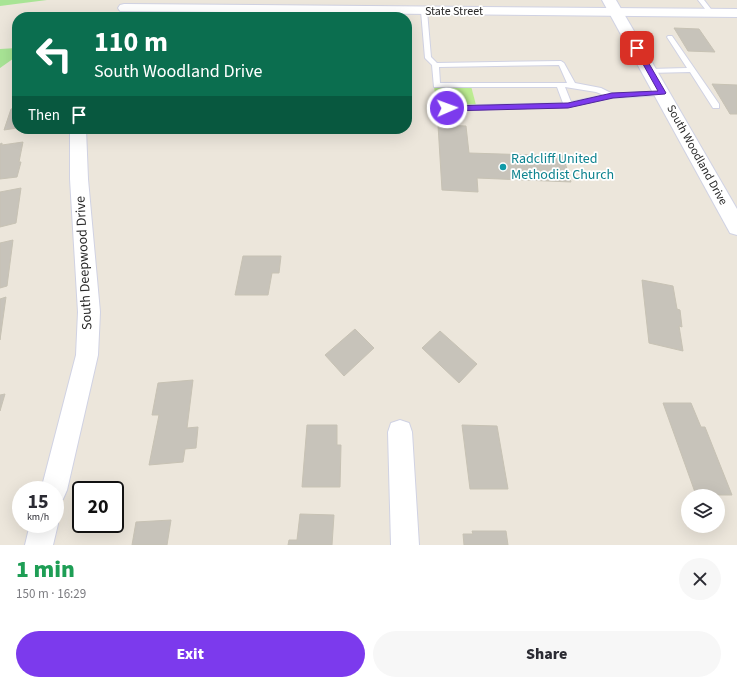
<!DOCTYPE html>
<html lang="en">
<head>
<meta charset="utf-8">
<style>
  body { margin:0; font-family:"Source Sans 3",sans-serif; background:#f7f7f7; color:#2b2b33; height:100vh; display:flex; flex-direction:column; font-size:15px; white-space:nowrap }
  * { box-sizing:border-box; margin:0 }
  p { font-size:13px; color:#7c7c81 }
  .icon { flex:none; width:22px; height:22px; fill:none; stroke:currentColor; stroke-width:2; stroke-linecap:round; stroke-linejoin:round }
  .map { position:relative; height:545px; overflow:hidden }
  .details { display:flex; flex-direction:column; background:#fff; flex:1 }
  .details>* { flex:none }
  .guide { position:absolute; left:12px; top:12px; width:400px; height:122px; border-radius:16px; box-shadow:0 4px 16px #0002; background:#0b6e4f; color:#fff; overflow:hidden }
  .buttons { position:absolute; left:681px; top:489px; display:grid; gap:8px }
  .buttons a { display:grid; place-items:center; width:44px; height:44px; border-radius:50%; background:#fff; box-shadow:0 4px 16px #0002; font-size:20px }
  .speed { position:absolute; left:12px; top:481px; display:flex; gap:8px; font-size:20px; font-weight:700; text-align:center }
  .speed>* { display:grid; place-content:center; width:52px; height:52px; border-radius:50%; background:#fff; box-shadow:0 4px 16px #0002; line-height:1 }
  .speed small { font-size:10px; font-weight:400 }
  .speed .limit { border:2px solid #111; border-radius:6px; background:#fff; color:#111 }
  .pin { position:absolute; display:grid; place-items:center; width:34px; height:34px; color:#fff; margin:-17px; border-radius:8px; box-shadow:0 2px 6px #0006 }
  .me { position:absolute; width:44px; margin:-22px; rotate:88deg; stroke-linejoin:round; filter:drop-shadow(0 0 3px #0008) }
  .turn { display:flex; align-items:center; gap:14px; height:84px; padding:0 16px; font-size:18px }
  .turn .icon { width:52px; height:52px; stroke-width:2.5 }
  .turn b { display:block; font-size:28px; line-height:34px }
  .then { display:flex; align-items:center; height:38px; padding:0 16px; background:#0003; gap:8px; font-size:15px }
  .round { display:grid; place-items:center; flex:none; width:42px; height:42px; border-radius:21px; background:#f7f7f7 }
  .headline { display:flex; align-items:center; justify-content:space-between; height:68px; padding:0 16px }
  h1 { font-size:24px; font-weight:800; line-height:30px; color:#1e9e55 }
  .button { display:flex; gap:8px; margin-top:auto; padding:8px 16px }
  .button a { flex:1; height:46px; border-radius:24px; background:#7c3aed; color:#fff; font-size:16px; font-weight:800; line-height:46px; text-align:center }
  .button a+a { background:#f7f7f7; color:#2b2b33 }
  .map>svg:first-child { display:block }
  .green { fill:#a8e495 }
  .pitch { fill:#bcec91 }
  .building { fill:#c7c3ba; stroke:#c7c2b4 }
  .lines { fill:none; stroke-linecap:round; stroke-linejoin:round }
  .service-casing { stroke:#d0d2e3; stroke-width:2 }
  .minor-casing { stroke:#d0d2e3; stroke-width:2 }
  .tertiary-casing { stroke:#d0d2e3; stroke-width:2 }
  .service { fill:#fff; fill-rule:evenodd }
  .minor { fill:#fff; fill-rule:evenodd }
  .tertiary { fill:#fff; fill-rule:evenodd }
  .route { fill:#7c3aed; stroke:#51269a }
  .culture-dot { fill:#0f9aa8; stroke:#fff; stroke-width:1.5 }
  .labels { text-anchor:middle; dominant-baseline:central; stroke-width:3.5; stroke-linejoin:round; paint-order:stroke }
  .far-street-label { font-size:12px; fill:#292929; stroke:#fff }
  .culture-label { font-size:14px; fill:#0d838f; stroke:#fff; text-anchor:start }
  .street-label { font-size:14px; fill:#292929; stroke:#fff }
</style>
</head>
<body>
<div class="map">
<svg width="737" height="545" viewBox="0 0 737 545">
  <rect width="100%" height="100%" fill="#ece6db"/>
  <path class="green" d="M 0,0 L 47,0 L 0,6 Z
    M 17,48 L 17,56 L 0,68 L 0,49 Z"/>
  <path class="pitch" d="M 471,86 L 476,105 L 437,105 L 434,87 Z"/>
  <path class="building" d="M 674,28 L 699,29 L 715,52 L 688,51 Z
    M 712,84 L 737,85 L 737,114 L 730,114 Z
    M 17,108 L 17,128 L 4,130 L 11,109 Z
    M 438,125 L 466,126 L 469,153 L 563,156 L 571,182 L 477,178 L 478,192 L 442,190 Z
    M 23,142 L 19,162 L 21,162 L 17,177 L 0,179 L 0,144 L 2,143 L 2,145 Z
    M 21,188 L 16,223 L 0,227 L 0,192 Z
    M 13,240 L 7,286 L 0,288 L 0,243 Z
    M 243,256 L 281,256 L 279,273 L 272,273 L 268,295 L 235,295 Z
    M 642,280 L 673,286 L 677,309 L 680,310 L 682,327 L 679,326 L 683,351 L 649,343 Z
    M 6,297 L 0,340 L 0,299 Z
    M 355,329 L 374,348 L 344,376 L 325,355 Z
    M 440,331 L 477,364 L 459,383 L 422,348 Z
    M 193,380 L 187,428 L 198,427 L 196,448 L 185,449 L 183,462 L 149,465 L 159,415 L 152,415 L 158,383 Z
    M 5,394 L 0,411 L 0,395 Z
    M 663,403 L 691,403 L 701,427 L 705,427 L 732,495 L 696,495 Z
    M 307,425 L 337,425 L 337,445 L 341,445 L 340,487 L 302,487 Z
    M 462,425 L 497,426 L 508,489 L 470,489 Z
    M 300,514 L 334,515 L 332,545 L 288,545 L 289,540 L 297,540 Z
    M 171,520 L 167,545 L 132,545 L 136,522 Z
    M 472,531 L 506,531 L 508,545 L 464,545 L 463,534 L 473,534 Z"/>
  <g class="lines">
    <g class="service-casing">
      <path id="service" d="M 698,0 L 704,0 L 714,13 L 713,14 L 709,14 Z
        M 424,9 L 427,11 L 431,57 L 437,63 L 561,61 L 564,63 L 575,83 L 601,88 L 613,94 L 662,91 L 666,93 L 662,95 L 612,98 L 568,107 L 444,110 L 444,106 L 447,106 L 563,103 L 557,87 L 434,87 L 432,65 L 425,58 L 421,11 ZM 559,65 L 567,83 L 440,83 L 439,67 ZM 565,87 L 596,92 L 604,95 L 571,102 Z
        M 668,36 L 672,36 L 719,104 L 719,108 L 713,108 L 690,72 L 648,73 L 646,71 L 650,69 L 687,68 L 667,37 Z"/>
    </g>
    <g class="minor-casing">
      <path id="minor" d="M 124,4 L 737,9 L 737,17 L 120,11 L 118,8 L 120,5 Z
        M 70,129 L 86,129 L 88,179 L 100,312 L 98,355 L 67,490 L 63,499 L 55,503 L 55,490 L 41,490 L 76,355 L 78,312 L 70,179 Z
        M 400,420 L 409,423 L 412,432 L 419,545 L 391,545 L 388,432 L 391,423 Z
        M 55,518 L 58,524 L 53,545 L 25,545 L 30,524 L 55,524 Z"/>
    </g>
    <g class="tertiary-casing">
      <path id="tertiary" d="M 602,0 L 616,0 L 737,209 L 737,235 L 730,233 Z"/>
    </g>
    <use href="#service" class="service"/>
    <use href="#minor" class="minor"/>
    <use href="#tertiary" class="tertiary"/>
  </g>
  <path class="route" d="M 637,46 L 640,48 L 666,93 L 665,94 L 613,98 L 568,108 L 447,111 L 444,108 L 447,106 L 568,103 L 612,93 L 658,91 L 634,48 Z"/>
  <circle class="culture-dot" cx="503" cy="167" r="4"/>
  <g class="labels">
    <g class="far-street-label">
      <text x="454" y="11">State Street</text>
      <text transform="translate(697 155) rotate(61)">South Woodland Drive</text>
    </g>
    <g class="culture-label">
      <text x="511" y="159">Radcliff United<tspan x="511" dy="16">Methodist Church</tspan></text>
    </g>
    <g class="street-label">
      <text transform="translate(84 263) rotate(-93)">South Deepwood Drive</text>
    </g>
  </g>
</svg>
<div class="buttons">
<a><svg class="icon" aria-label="layers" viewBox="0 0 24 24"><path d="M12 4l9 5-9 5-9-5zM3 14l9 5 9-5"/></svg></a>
</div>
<div class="speed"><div>15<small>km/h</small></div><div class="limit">20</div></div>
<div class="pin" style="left:637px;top:48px;background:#d93025"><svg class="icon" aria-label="arrive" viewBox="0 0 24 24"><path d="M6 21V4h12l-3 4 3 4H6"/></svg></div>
<svg class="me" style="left:447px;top:108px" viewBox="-20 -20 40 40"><circle r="17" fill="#7c3aed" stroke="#fff" stroke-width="3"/><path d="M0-11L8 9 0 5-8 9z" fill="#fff"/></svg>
<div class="guide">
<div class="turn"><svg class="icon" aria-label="left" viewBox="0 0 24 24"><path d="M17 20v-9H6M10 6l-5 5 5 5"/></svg><div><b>110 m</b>South Woodland Drive</div></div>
<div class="then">Then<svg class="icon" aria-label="arrive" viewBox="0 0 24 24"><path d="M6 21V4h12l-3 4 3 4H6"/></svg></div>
</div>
</div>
<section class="details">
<div class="headline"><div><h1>1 min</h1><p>150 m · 16:29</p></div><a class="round"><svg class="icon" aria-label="close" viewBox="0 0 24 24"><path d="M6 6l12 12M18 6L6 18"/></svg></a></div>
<div class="button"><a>Exit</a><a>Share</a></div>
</section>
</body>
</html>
